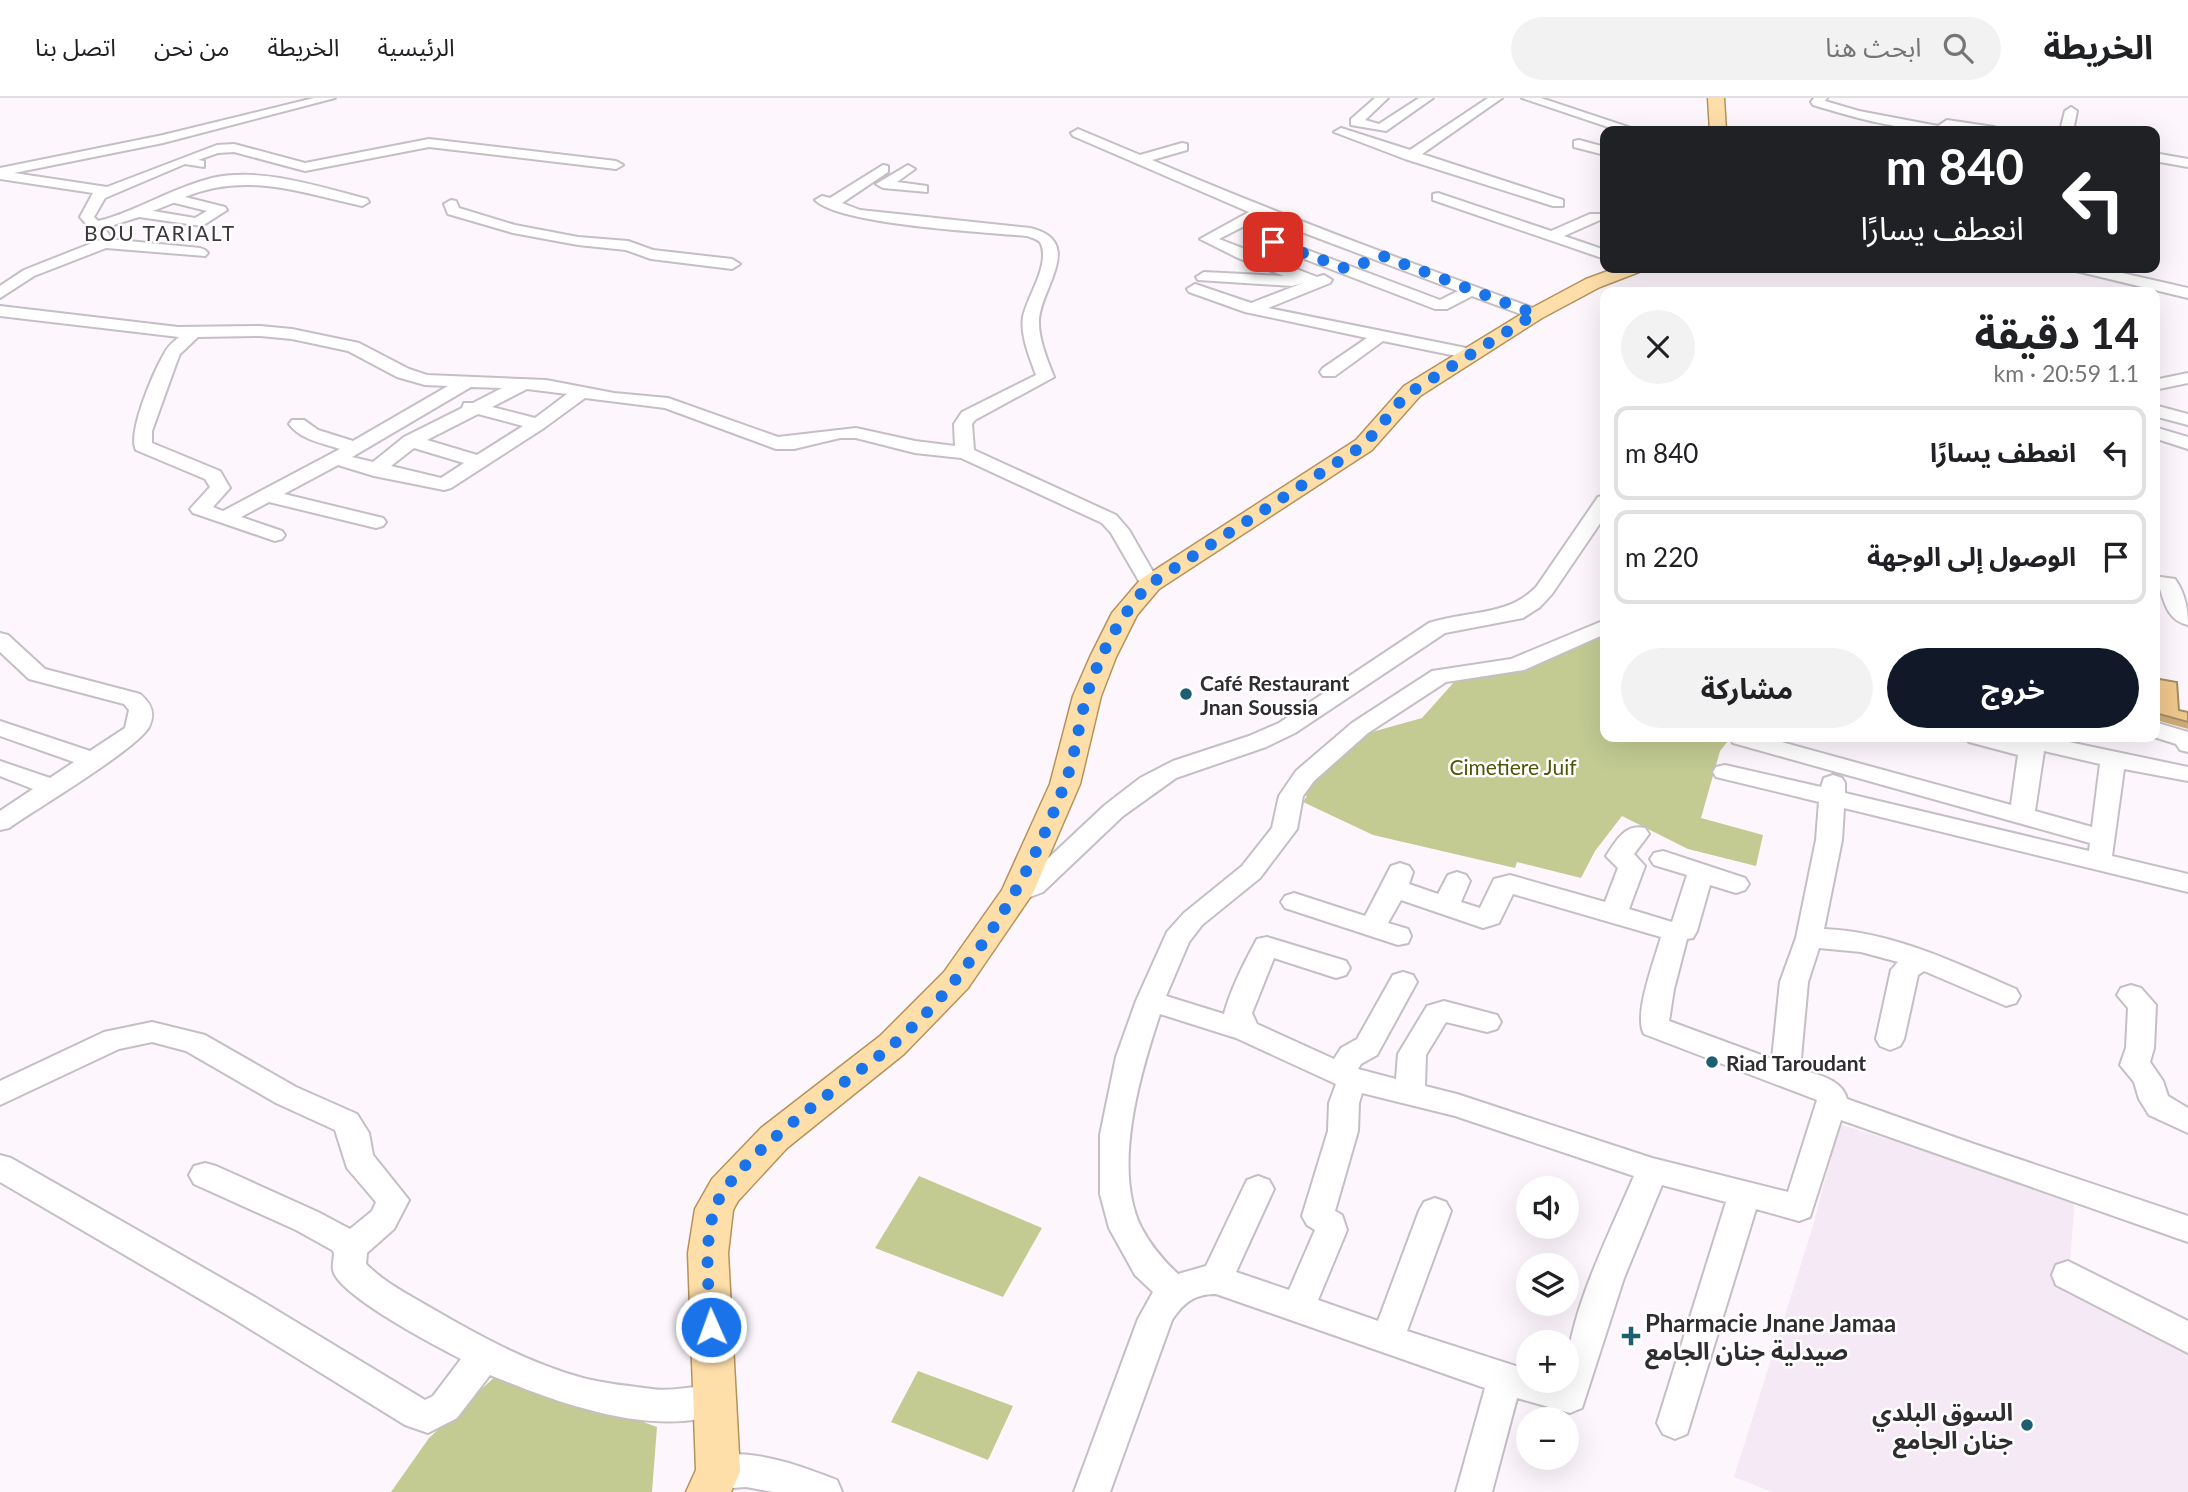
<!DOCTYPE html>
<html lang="ar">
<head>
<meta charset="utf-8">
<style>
  body { margin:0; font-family:Lato,"Noto Sans Arabic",sans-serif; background:#f2f2f2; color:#202124; direction:rtl; height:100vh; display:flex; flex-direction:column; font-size:26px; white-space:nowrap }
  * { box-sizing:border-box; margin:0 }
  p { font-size:23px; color:#757577 }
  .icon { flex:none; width:38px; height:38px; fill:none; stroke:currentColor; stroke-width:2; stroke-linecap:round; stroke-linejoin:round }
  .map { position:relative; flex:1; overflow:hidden; direction:ltr }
  .drawer { position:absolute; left:1600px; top:189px; width:560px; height:455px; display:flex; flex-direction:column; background:#fff; border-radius:14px; box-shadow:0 7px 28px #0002; direction:rtl }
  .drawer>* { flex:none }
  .guide { position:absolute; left:1600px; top:28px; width:560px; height:147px; border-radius:14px; box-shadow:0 7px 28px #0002; direction:rtl; background:#202124; color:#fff; overflow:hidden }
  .fabs { position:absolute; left:1516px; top:1078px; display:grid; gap:14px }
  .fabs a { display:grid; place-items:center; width:63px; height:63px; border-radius:50%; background:#fff; box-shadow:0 7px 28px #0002; font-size:35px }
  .pin { position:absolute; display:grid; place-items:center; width:60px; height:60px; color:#fff; margin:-30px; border-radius:14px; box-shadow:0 4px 10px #0006 }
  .me { position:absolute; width:77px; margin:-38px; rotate:358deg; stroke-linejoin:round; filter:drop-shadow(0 0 5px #0008) }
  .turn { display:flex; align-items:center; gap:24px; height:147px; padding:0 21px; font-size:32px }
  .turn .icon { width:91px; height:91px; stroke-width:2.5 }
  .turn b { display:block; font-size:49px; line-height:60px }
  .round { display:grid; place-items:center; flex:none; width:74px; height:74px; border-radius:37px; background:#f2f2f2 }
  .summary { display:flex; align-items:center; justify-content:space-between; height:119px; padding:0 21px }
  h1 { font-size:42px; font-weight:700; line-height:52px }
  .cta { display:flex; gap:14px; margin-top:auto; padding:14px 21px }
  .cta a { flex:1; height:80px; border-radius:42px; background:#111827; color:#fff; font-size:28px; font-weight:700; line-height:80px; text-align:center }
  .cta a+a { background:#f2f2f2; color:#202124 }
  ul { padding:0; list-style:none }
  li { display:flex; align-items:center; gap:21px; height:94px; margin:0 14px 10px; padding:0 7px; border:4px solid #e0e0e0; border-radius:14px }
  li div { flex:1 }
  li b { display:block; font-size:26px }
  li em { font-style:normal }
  header { display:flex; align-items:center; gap:42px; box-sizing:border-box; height:98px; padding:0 35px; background:#fff; border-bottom:2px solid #e0e0e0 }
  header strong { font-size:33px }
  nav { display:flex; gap:38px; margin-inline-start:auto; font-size:24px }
  .search { width:490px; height:63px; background:#f2f2f2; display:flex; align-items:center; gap:18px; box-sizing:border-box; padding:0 24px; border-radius:38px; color:#757577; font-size:26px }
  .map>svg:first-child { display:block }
  .built { fill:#f4e9f5 }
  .green { fill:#c3cb93 }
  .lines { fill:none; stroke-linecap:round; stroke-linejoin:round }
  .minor-casing { stroke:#c5bfc5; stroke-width:4 }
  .major-casing { stroke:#b5925b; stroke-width:3 }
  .minor { fill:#fff; fill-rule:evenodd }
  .major { fill:#fedfaa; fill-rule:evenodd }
  .wall { fill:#cdab78 }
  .building { fill:#eec78c; stroke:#a78b62; stroke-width:2 }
  .route { stroke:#1a73e8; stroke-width:12; stroke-dasharray:0 21.6 }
  .poi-dot { fill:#1c5f72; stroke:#fff; stroke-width:2.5 }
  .labels { text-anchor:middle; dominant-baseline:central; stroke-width:5; stroke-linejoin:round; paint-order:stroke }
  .far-quarter-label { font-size:21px; letter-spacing:2px; fill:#3c383c; stroke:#fff }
  .poi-label { font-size:21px; font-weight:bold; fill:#302d30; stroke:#fff; text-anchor:start }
  .park-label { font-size:21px; fill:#4f5505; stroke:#fff }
  .near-poi-label { font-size:24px; font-weight:bold; fill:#302d30; stroke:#fff; text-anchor:start }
</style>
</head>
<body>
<header>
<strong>الخريطة</strong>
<div class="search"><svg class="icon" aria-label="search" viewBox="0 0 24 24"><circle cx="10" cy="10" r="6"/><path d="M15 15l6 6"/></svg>ابحث هنا</div>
<nav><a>الرئيسية</a><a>الخريطة</a><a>من نحن</a><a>اتصل بنا</a></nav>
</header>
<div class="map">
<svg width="2188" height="1394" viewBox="0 0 2188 1394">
  <rect width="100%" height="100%" fill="#fdf7fd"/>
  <path class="built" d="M 1839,1026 L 2075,1100 L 2069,1177 L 2188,1234 L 2188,1394 L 1772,1394 L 1734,1379 L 1813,1128 Z"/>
  <path class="green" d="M 1605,535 L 1605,639 L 1731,639 L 1720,653 L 1701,720 L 1763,737 L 1756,768 L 1688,751 L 1622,718 L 1595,753 L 1581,780 L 1517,764 L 1515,770 L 1373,737 L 1303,704 L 1307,698 L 1298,695 L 1354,639 L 1422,620 L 1455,583 Z
    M 919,1078 L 1042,1130 L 1003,1199 L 875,1150 Z
    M 501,1273 L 657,1329 L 652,1394 L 391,1394 L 429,1340 Z
    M 918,1273 L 1013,1308 L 988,1362 L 891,1324 Z"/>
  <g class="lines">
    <g class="minor-casing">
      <path id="minor" d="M 314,0 L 335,0 L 163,45 L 14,75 L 107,89 L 217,47 L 234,46 L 305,65 L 429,41 L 616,63 L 623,67 L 616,71 L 429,49 L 305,73 L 234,54 L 218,55 L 198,62 L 204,63 L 204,69 L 185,66 L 105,100 L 94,119 L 98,123 L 106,121 C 142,110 175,89 212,80 C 262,69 319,89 367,101 L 369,104 L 362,108 C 301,95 246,73 185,99 L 225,109 L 227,112 L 202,128 L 139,119 L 104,130 L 110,138 L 108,141 L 200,150 L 205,152 L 208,155 L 205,158 L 106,150 L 34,178 L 0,200 L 0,188 L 24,172 L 100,142 L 80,119 L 93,95 L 0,81 L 0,70 L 163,37 ZM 173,105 L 175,105 L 207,113 L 195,120 L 153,113 Z
        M 1375,0 L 1388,0 L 1365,22 L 1379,26 L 1419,0 L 1433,0 L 1386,33 L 1351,27 L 1351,21 Z
        M 1488,0 L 1502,0 L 1422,56 L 1563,102 L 1563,108 L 1553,108 L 1405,61 L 1334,34 L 1341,30 L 1410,52 Z
        M 1522,0 L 1541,0 L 1640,33 L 1620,33 Z
        M 1814,0 L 1827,0 L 1825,3 L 1859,13 L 1938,28 L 1947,22 L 1994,29 L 2001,33 L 1950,30 L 1947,33 C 1902,33 1856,20 1813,7 L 1811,4 Z
        M 2071,9 L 2077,13 L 2073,33 L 2060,33 L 2065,13 Z
        M 1078,31 L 1140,57 L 1182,45 L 1187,46 L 1187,52 L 1152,62 C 1280,117 1411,165 1541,213 L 1543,216 L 1535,221 L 1529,219 L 1472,198 L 1447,211 L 1435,211 L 1268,147 L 1266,144 L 1273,140 L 1278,141 L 1440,202 L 1458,193 L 1262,119 L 1219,141 L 1317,179 L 1324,177 L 1332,182 L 1330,185 L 1268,210 L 1471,251 L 1479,256 L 1471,261 L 1383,243 L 1335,278 L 1323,278 L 1320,274 L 1323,270 L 1367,240 L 1245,214 L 1189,194 L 1187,191 L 1195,186 L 1251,205 L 1303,185 L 1292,188 L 1198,182 L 1196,179 L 1204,174 L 1284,178 L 1238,160 L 1200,141 L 1249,114 L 1073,38 L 1071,35 Z
        M 1579,42 L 1605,49 L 1605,57 L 1574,49 L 1574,43 Z
        M 2154,55 L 2188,61 L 2188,69 L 2154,63 Z
        M 883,67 L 888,68 L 888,74 L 842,105 L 860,112 L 1030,130 C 1085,143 1042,188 1039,221 C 1038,240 1047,261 1054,279 L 975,322 L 972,326 L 974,352 L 1116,417 L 1129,432 L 1160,486 L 1157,490 L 1143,490 L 1111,435 L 1102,425 L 961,360 L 915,355 L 856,340 L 840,340 L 794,351 L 776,351 L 665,310 L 585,300 L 544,330 L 451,390 L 444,392 L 374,378 L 338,367 L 284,396 L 383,420 L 386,424 L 383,428 L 376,430 L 269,404 L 241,419 L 282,433 L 285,437 L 282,441 L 275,443 L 193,415 L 190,411 L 210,389 L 205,381 L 136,352 C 127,335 154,273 164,256 C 167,249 173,244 179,239 L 0,218 L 0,208 L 178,229 L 260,228 L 292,231 L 359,245 L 409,271 L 427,277 L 546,282 L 614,295 L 668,300 L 778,339 L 856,330 L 915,343 L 955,348 L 954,326 L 962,314 L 1036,277 C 1030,260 1020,237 1023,219 C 1027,199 1050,167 1041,146 C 1039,141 1032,140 1027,138 C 985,134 840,127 815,102 L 822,98 L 830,100 ZM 260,238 L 292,241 L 348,253 L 397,279 L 425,287 L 448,288 L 353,343 L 318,332 L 304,322 L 292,322 L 289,326 C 301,342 322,345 340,351 L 223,413 L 213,409 L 230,390 L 220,373 L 152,345 L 152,333 L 176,266 L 180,256 L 198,239 ZM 471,289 L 502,290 L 473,305 L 464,305 L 462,310 L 404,339 L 373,364 L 352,359 ZM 527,291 L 567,296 L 535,320 L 492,309 ZM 478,316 L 523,328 L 477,357 L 427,342 ZM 414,350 L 464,365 L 441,380 L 391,368 Z
        M 908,67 L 915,71 L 897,84 L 927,88 L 927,94 L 883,90 L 876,86 Z
        M 1438,95 L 1551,133 L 1590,116 L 1600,116 L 1602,119 L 1600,122 L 1564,138 L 1605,152 L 1605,161 L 1433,102 L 1433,96 Z
        M 451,102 L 456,103 L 459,110 L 515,127 L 578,139 L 628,143 L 653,152 L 732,161 L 740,166 L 732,171 L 651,161 L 626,152 L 578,147 L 513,135 L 448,116 L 444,106 Z
        M 2073,170 L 2100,170 L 2188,190 L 2188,200 L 2076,173 Z
        M 2188,275 L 2188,285 L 2154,292 L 2154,282 Z
        M 2154,307 L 2188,316 L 2188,327 L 2154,318 Z
        M 2154,329 L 2188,339 L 2188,351 L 2154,340 Z
        M 1605,397 L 1605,418 L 1552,496 L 1540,509 L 1523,520 L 1445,535 L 1295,635 L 1266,649 L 1176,680 L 1123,718 L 1043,794 L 1017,804 L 1008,801 L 1004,795 L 1008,789 L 1025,782 L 1105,707 L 1140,680 L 1173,663 L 1249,638 L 1279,625 L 1429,525 C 1469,512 1508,519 1537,488 L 1598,399 Z
        M 2154,478 L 2175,481 C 2185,495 2188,511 2188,527 C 2169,523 2165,507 2160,491 L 2154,490 Z
        M 1605,522 L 1605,536 L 1524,572 L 1446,584 L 1368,635 L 1314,683 L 1303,698 L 1297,731 L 1260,780 L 1202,827 L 1189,844 L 1166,898 L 1224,916 C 1231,890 1244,865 1257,841 L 1267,839 L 1346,863 L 1350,870 L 1346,877 L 1336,880 L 1274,860 L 1252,915 L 1257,926 L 1334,961 L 1341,950 L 1357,941 L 1393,877 L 1403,874 L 1413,877 L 1417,884 L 1377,957 L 1361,966 L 1358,971 L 1396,981 L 1398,956 L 1427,908 L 1444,903 L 1497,917 L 1501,924 L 1497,931 L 1487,934 L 1446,924 L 1426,957 L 1425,988 L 1457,996 L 1652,1060 L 1788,1094 L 1817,1002 L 1644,936 C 1633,917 1655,861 1661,839 L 1513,796 L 1499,825 L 1483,830 L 1401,802 L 1388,825 L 1408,831 L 1411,838 L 1408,845 L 1398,847 L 1285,810 L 1281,804 L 1285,798 L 1294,795 L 1365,818 L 1391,768 L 1400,765 L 1409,768 L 1413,774 L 1409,786 L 1438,796 L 1448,777 L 1457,774 L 1466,777 L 1470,783 L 1461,804 L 1480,810 L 1494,781 L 1510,777 L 1605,804 L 1618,770 L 1606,758 C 1616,743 1625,725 1645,730 L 1649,736 L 1634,756 L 1645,768 L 1629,811 L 1672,824 L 1687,777 L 1654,767 L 1650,761 L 1654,755 L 1663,753 L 1745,780 L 1749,786 L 1745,792 L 1736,795 L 1710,787 L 1697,833 L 1693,840 L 1687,841 L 1674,891 L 1669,923 L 1772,961 L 1780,884 L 1796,840 L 1816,742 L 1819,704 L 1716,679 L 1713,674 L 1716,669 L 1725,667 L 1821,689 L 1824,680 L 1833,677 L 1842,680 L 1845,685 L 1845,695 L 2089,753 L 2090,745 L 1733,645 L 1730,639 L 1763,639 L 2011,707 L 2018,657 L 1969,644 L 1965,639 L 2004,639 L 2020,643 L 2020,639 L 2045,639 L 2188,669 L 2188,683 L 2124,671 L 2112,758 L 2188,776 L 2188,794 L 1844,710 L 1842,742 L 1824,831 C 1893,834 1954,864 2016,891 L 2020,898 L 2016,905 L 2006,908 L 1924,873 L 1918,877 L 1904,941 L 1900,948 L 1890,952 L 1880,948 L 1876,941 L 1891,872 L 1898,864 L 1861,854 L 1819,850 L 1808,884 L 1800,971 C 1818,977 1842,981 1847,1001 L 1974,1046 L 2188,1118 L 2188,1144 L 1841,1022 L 1810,1119 L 1799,1123 L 1756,1111 L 1687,1336 L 1675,1341 L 1663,1336 L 1657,1325 L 1726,1104 L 1662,1087 L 1624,1180 L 1582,1310 L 1570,1315 L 1517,1300 L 1492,1394 L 1456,1394 L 1485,1290 L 1216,1196 C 1195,1196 1184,1204 1172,1222 L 1110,1394 L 1074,1394 L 1138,1221 L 1153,1194 L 1135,1177 L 1109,1130 L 1100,1096 L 1100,1037 L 1116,959 L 1136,903 L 1167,834 L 1184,815 L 1242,768 L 1272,730 L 1279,698 L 1296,673 L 1352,625 L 1432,573 L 1511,561 ZM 2044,653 L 2100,666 L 2092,729 L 2035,713 ZM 1160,916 L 1236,940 L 1336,986 L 1329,1005 L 1328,1033 L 1302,1118 L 1307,1127 L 1315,1132 L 1289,1192 L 1236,1174 L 1274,1091 L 1269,1082 L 1258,1078 L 1247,1082 L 1206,1168 L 1178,1176 C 1163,1162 1151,1148 1141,1129 C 1112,1070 1140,976 1160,916 ZM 1362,995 L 1455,1018 L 1634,1078 C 1609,1137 1566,1219 1566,1283 L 1528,1283 L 1528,1272 L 1407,1233 L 1451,1113 L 1446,1104 L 1435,1100 L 1424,1104 L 1419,1113 L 1378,1223 L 1318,1202 L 1347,1132 L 1342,1117 L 1335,1113 L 1358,1033 L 1359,1005 Z
        M 0,535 L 8,537 L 45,571 L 140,596 C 151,605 156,615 149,629 C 137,651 36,711 9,730 L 0,732 L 0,713 L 33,691 L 0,678 L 0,663 L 50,680 L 74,664 L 0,638 L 0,623 L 90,653 L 125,630 L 129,612 L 124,606 L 29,581 L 0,554 Z
        M 2154,624 L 2188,634 L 2188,654 L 2180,652 L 2176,646 L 2154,639 Z
        M 2131,887 L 2141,890 L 2156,907 L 2154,950 L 2150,964 L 2163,983 L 2168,998 L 2188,1010 L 2188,1035 L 2149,1017 L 2139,1001 L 2134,984 L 2120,967 L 2126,950 L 2128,910 L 2117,897 L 2121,890 Z
        M 152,924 L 205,937 L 296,989 L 357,1016 L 369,1035 L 373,1057 L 409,1102 L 394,1131 L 367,1155 L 366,1166 C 385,1185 409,1197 433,1211 C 481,1239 529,1265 583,1280 C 606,1286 630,1288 652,1291 C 677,1295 702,1283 726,1292 L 731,1303 L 726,1314 C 653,1341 559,1305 490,1277 L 457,1320 L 428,1335 L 405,1327 L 229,1218 L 0,1084 L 0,1057 L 11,1060 L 253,1198 L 425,1302 L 433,1298 L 461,1261 C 436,1248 338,1197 333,1172 C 332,1167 334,1160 334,1155 L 332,1152 L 296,1132 L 194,1086 L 189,1077 L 194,1068 L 205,1065 L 216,1068 L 318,1114 L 350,1131 L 372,1113 L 376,1104 L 347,1070 L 335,1032 L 276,1005 L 186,953 L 152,944 L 119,951 L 0,1007 L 0,983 L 104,934 Z
        M 2068,1163 L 2188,1223 L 2188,1255 L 2056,1187 L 2052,1177 L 2056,1167 Z
        M 732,1356 C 769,1356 803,1369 837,1382 L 842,1394 L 773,1394 L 746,1389 L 718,1391 L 705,1386 L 700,1374 L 705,1362 Z"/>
    </g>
    <g class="major-casing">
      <path id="major" d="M 1708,0 L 1724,0 L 1726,33 L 1710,33 Z
        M 1616,170 L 1641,170 L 1639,174 L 1600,189 L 1542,220 L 1420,298 L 1372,352 L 1159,491 L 1137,517 L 1116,559 L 1101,598 L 1080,686 L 1033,795 L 968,890 L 904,956 L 787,1050 L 738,1103 L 733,1112 L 728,1155 L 740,1374 L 731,1394 L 686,1394 L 696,1372 L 688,1155 L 695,1111 L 712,1081 L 761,1030 L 880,938 L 944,874 L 1002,792 L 1050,686 L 1073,598 L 1090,559 L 1112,515 L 1141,481 L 1356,342 L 1404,288 L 1528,212 L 1586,181 Z"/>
    </g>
    <use href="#minor" class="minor"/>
    <use href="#major" class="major"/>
  </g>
  <path class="wall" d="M 2154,580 L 2188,624 L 2188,631 L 2156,622 L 2156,613 L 2154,612 Z"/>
  <path class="building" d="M 2154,580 L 2177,584 L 2179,612 L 2188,614 L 2188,624 L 2159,616 L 2159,607 L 2154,605 Z"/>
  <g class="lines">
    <path class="route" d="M 711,1229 C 709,1191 703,1150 714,1113 C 728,1063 848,984 890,949 C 913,930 938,904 956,881 C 1003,823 1038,757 1064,688 C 1075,660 1078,629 1086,600 C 1098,560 1120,516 1150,486 L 1364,347 L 1406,297 L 1535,216 L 1383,158 L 1347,171 L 1273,144"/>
  </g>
  <g class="poi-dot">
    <circle cx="1186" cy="596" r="7"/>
    <circle cx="1712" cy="964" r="7"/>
    <path d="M1627.5 1227.5h7v7h7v7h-7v7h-7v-7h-7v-7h7z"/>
    <circle cx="2027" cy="1327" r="7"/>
  </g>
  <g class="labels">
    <g class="far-quarter-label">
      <text x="160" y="134">BOU TARIALT</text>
    </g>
    <g class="poi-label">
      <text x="1200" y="584">Café Restaurant<tspan x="1200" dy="24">Jnan Soussia</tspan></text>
      <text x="1726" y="964">Riad Taroudant</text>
    </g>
    <g class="park-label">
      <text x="1513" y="668">Cimetiere Juif</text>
    </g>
    <g class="near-poi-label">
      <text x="1645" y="1224">Pharmacie Jnane Jamaa<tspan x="1645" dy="28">صيدلية جنان الجامع</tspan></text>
      <text x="2013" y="1313" text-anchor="end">السوق البلدي<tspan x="2013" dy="28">جنان الجامع</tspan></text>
    </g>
  </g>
</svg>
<div class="fabs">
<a><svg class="icon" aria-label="sound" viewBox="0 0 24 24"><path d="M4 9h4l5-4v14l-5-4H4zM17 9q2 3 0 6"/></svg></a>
<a><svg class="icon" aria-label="layers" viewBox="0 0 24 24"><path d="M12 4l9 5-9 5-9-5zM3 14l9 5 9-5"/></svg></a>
<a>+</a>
<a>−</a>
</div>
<div class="pin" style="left:1273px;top:144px;background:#d93025"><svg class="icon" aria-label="arrive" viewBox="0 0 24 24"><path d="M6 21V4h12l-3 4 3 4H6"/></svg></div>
<svg class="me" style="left:711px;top:1229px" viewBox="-20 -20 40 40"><circle r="17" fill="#1a73e8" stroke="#fff" stroke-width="3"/><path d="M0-11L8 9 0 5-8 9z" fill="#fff"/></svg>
<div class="guide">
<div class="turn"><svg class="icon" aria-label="left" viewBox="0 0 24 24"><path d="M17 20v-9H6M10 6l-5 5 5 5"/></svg><div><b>840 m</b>انعطف يسارًا</div></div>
</div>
<section class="drawer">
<div class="summary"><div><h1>14 دقيقة</h1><p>1.1 km · 20:59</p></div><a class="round"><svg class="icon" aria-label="close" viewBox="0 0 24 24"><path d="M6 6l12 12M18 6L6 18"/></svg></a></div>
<ul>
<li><svg class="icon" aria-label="left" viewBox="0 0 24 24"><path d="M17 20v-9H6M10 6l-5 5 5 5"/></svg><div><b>انعطف يسارًا</b></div><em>840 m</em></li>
<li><svg class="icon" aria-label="arrive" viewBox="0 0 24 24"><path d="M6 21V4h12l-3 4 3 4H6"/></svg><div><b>الوصول إلى الوجهة</b></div><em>220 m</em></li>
</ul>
<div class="cta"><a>خروج</a><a>مشاركة</a></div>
</section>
</div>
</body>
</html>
